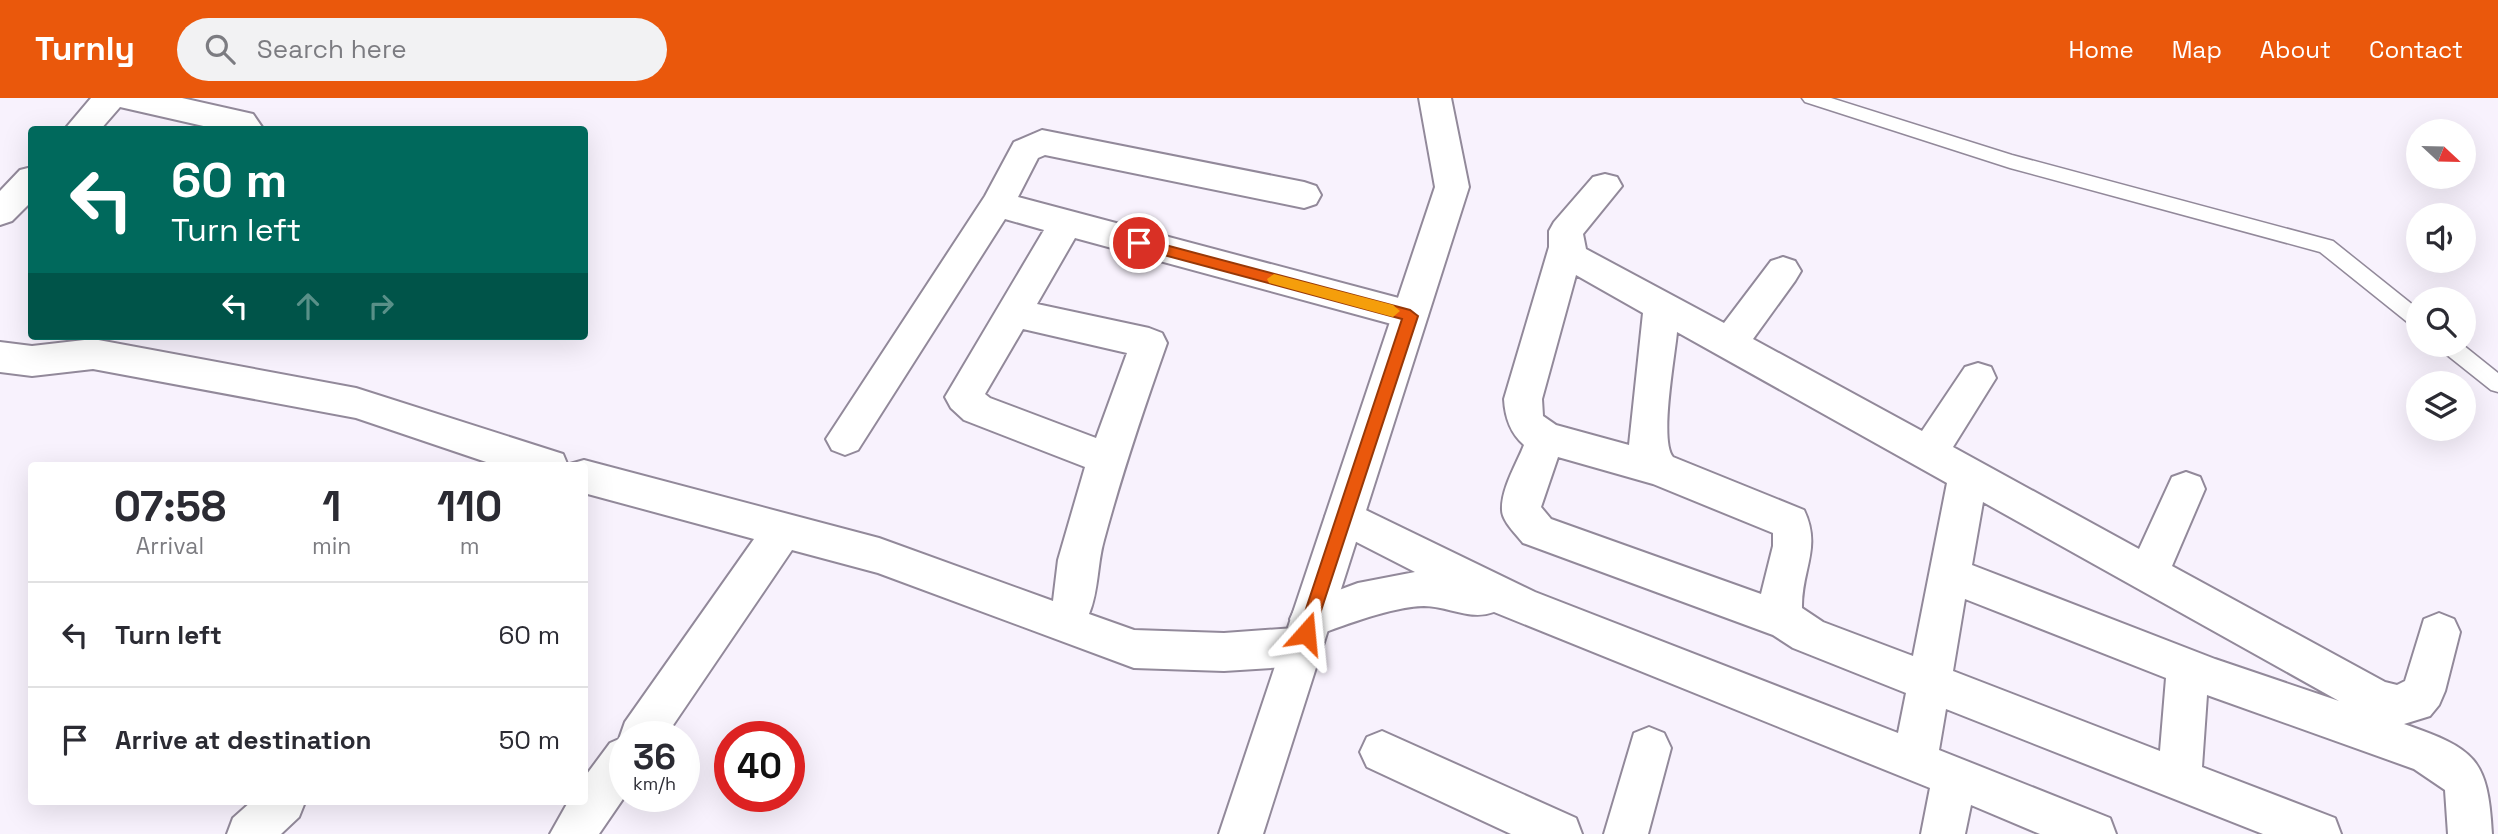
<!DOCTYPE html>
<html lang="en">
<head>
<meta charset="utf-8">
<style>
  body { margin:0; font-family:"Space Grotesk",sans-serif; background:#f2f2f3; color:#2b2b33; height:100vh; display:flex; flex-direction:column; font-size:26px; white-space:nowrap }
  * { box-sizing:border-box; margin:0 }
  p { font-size:23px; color:#7c7c81 }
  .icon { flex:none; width:38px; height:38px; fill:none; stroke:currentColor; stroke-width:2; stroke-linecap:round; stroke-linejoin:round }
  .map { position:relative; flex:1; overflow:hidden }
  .sheet { position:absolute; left:28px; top:364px; width:560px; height:343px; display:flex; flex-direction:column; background:#fff; border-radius:7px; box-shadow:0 7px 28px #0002 }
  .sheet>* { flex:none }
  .banner { position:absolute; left:28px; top:28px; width:560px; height:214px; border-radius:7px; box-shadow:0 7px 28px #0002; background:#00695c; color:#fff; overflow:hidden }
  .needle { width:46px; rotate:112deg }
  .fabs { position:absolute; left:2406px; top:21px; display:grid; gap:14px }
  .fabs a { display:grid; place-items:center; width:70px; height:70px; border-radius:50%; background:#fff; box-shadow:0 7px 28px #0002; font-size:35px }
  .speed { position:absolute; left:609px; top:623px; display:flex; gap:14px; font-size:35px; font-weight:700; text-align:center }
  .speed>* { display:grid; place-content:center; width:91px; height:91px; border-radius:50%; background:#fff; box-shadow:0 7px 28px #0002; line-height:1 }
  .speed small { font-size:18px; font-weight:400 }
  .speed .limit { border:10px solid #d22; background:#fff; color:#111 }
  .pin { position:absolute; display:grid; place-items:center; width:60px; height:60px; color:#fff; margin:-30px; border:4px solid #fff; border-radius:50%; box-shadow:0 2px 7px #0007 }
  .me { position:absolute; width:77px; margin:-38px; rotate:18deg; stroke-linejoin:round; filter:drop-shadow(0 0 5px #0008) }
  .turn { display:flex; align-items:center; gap:24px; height:147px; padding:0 28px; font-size:32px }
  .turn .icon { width:91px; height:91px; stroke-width:2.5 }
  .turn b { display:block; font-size:49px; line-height:60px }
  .lanes { display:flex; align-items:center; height:66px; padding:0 28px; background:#0003; justify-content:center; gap:35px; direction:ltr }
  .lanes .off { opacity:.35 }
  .eta { display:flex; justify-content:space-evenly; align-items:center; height:119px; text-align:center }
  .eta b { font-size:42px; font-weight:700; line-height:49px }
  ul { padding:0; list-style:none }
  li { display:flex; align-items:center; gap:21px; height:105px; padding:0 28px; border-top:2px solid #e1e1e2 }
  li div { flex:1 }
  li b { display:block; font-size:26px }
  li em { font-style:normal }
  header { display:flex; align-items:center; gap:42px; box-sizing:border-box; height:98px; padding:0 35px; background:#ea580c; color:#fff }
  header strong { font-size:33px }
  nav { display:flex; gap:38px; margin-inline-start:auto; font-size:24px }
  .search { width:490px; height:63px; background:#f2f2f3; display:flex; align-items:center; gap:18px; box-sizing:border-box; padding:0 24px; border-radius:38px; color:#7c7c81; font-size:26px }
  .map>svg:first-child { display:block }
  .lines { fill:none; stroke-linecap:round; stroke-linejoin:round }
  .service-casing { stroke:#92899a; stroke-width:3 }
  .minor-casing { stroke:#92899a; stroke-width:4 }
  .tertiary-casing { stroke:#92899a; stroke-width:4 }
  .service { fill:#fff; fill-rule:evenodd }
  .minor { fill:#fff; fill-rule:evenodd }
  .tertiary { fill:#fff; fill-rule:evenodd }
  .route { fill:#ea580c; stroke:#983908; stroke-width:2 }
  .slow { fill:#f59e0b }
</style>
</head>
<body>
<header>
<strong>Turnly</strong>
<div class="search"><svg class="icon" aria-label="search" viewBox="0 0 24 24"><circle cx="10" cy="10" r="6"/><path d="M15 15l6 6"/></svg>Search here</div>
<nav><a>Home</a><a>Map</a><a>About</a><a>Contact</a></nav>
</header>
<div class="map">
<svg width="2498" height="736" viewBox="0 0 2498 736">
  <rect width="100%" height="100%" fill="#f8f2fd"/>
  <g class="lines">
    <g class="service-casing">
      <path id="service" d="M 1802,0 L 1831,0 L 2012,57 L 2333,143 L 2418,211 L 2418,230 L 2411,227 L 2320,154 L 2010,70 L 1805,4 Z
        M 2439,247 L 2463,247 L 2498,275 L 2498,294 L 2491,292 L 2442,253 Z"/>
    </g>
    <g class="minor-casing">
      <path id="minor" d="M 91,0 L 182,0 L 253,16 L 264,32 L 221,32 L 120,9 L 100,32 L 64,32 Z
        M 1042,32 L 1304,84 L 1316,88 L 1321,97 L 1316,106 L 1304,110 L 1045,57 L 1038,60 L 1018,99 L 1410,203 L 1423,207 L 1428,217 L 1423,227 L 1410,231 L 1075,140 L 1037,206 L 1149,230 L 1162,235 L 1167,245 C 1144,310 1122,375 1104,442 C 1097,466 1099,492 1089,516 L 1134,532 L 1224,535 L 1295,530 L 1290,521 L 1296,508 L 1358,485 L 1415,474 L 1331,431 L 1325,419 L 1331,407 L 1345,402 L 1535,494 L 1898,635 L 1906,595 L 1793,550 L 1773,537 L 1523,445 C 1516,436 1502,423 1502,412 C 1501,391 1517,365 1524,347 C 1510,335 1505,319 1504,301 L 1549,149 L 1549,133 L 1554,124 L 1593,79 L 1605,76 L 1617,79 L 1622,88 L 1583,136 L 1586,151 L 1724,225 L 1771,163 L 1783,159 L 1795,163 L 1801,173 L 1795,183 L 1753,241 L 1922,333 L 1965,269 L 1978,265 L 1991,269 L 1996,280 L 1953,349 L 2139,451 L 2172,379 L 2186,374 L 2200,379 L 2205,391 L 2172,468 L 2385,584 L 2397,587 L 2405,583 L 2424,521 L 2439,515 L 2454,521 L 2460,534 L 2445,593 L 2439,607 L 2430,618 L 2404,626 C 2475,651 2488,660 2492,736 L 2448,736 L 2445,692 L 2414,671 L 2207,597 L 2202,669 L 2335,720 L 2341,736 L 2263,736 L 1946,611 L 1939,652 L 2110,720 L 2116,736 L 2040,736 L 1971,707 L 1965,736 L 1921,736 L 1930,690 L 1494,514 C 1470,523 1448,508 1424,508 C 1391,509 1348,526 1317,537 L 1323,549 L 1317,563 L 1302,568 L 1224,573 L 1134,570 L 878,475 L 792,452 L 665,639 L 625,639 L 625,698 L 599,736 L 550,736 L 568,704 L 584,704 L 584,680 L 610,645 L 619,641 L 625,624 L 754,441 L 584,395 L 584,368 L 570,366 L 584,362 L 879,440 L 1053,503 L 1058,462 L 1085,369 L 964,322 L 951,310 L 945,299 L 1044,132 L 1005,121 L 858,352 L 845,357 L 832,352 L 826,341 L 985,98 L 1014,44 ZM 1576,177 L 1643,215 L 1629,347 L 1556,327 L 1543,318 L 1542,301 ZM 1023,231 L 1127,255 L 1096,340 L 990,300 L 985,296 ZM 1677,234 L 1947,385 L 1913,558 L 1823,524 L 1802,510 C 1801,472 1822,450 1804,412 L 1673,359 C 1659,343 1675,258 1677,234 ZM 1558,359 L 1653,386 L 1773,435 L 1773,448 L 1761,496 L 1551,421 L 1541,409 ZM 1983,404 L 2339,603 L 2215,561 L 1972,467 ZM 1965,501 L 2166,580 L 2160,653 L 1953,573 Z
        M 32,69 L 32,103 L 12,123 L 0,127 L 0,93 L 20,72 Z
        M 93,241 L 356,290 L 563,356 L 568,368 L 498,368 L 356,320 L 93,271 L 32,278 L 0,274 L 0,244 L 32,248 Z
        M 1649,629 L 1664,635 L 1671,650 L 1648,736 L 1604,736 L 1634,635 Z
        M 1382,633 L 1576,720 L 1582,736 L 1511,736 L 1367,669 L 1360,654 L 1367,639 Z
        M 251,704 L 305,704 L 299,719 L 281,736 L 227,736 L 233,720 Z"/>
    </g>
    <g class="tertiary-casing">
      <path id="tertiary" d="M 1419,0 L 1451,0 L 1469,89 L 1263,736 L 1219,736 L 1435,89 Z"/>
    </g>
    <use href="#service" class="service"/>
    <use href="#minor" class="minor"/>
    <use href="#tertiary" class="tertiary"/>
  </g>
  <path class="route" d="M 1139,140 L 1410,212 L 1418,218 L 1312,540 L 1306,543 L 1300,540 L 1298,535 L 1402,221 L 1134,149 L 1132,145 Z"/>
  <path class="slow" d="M 1274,176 L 1393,207 L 1400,213 L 1393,219 L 1269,185 L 1267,181 Z"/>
</svg>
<div class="fabs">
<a><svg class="needle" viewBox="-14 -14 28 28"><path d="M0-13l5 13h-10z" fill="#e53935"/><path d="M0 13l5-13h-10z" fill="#7c7c81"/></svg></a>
<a><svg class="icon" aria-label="sound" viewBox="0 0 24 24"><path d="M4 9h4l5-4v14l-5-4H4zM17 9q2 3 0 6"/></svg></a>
<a><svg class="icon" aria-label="search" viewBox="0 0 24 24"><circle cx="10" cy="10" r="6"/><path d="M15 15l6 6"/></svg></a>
<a><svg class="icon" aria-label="layers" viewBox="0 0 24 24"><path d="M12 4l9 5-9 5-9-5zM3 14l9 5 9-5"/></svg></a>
</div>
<div class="speed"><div>36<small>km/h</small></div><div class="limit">40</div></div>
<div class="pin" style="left:1139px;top:145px;background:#d93025"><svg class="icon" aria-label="arrive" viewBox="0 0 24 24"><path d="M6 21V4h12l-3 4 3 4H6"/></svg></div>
<svg class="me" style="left:1306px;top:535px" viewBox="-20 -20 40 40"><path d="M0-17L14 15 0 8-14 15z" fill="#ea580c" stroke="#fff" stroke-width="4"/></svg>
<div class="banner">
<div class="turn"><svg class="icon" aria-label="left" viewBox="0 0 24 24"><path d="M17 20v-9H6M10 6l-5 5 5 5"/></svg><div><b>60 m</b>Turn left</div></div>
<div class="lanes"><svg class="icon" aria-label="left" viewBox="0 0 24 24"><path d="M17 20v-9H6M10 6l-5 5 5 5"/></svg><svg class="icon off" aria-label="ahead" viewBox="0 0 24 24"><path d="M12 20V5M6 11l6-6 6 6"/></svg><svg class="icon off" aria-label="right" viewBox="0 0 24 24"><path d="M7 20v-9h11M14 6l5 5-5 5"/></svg></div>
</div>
<section class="sheet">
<div class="eta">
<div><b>07:58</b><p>Arrival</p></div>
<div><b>1</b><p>min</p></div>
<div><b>110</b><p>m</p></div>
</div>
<ul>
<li><svg class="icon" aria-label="left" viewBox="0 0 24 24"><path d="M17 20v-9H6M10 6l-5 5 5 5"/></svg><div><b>Turn left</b></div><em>60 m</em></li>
<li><svg class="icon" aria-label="arrive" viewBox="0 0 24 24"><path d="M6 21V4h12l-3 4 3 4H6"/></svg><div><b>Arrive at destination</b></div><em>50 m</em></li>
</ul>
</section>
</div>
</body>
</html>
